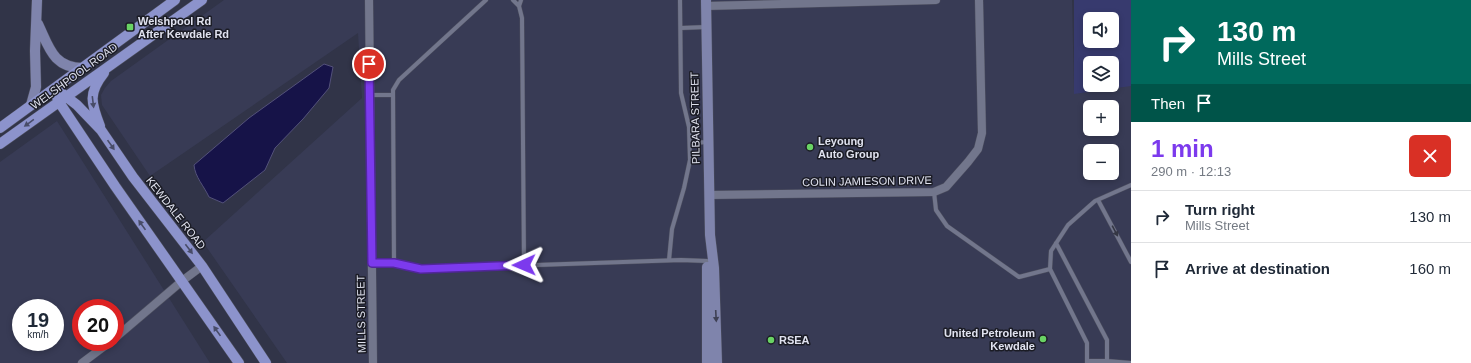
<!DOCTYPE html>
<html lang="en">
<head>
<meta charset="utf-8">
<style>
  body { margin:0; font-family:Arial,sans-serif; background:#f2f2f3; color:#1f2937; height:100vh; display:flex; flex-direction:column; font-size:15px; white-space:nowrap }
  * { box-sizing:border-box; margin:0 }
  p { font-size:13px; color:#747a83 }
  .icon { flex:none; width:22px; height:22px; fill:none; stroke:currentColor; stroke-width:2; stroke-linecap:round; stroke-linejoin:round }
  .map { position:relative; flex:1; overflow:hidden }
  .sheet { display:flex; flex-direction:column; background:#fff; width:340px }
  .sheet>* { flex:none }
  .hud { background:#00695c; color:#fff; overflow:hidden }
  .controls { position:absolute; left:1083px; top:12px; display:grid; gap:8px }
  .controls a { display:grid; place-items:center; width:36px; height:36px; border-radius:6px; background:#fff; box-shadow:0 2px 6px #0003; font-size:20px }
  .speed { position:absolute; left:12px; top:299px; display:flex; gap:8px; font-size:20px; font-weight:700; text-align:center }
  .speed>* { display:grid; place-content:center; width:52px; height:52px; border-radius:50%; background:#fff; box-shadow:0 2px 6px #0003; line-height:1 }
  .speed small { font-size:10px; font-weight:400 }
  .speed .limit { border:6px solid #d22; background:#fff; color:#111 }
  .pin { position:absolute; display:grid; place-items:center; width:34px; height:34px; color:#fff; margin:-17px; border:2px solid #fff; border-radius:50%; box-shadow:0 1px 4px #0007 }
  .me { position:absolute; width:44px; margin:-22px; rotate:269deg; stroke-linejoin:round; filter:drop-shadow(0 0 3px #0008) }
  .turn { display:flex; align-items:center; gap:14px; height:84px; padding:0 20px; font-size:18px }
  .turn .icon { width:52px; height:52px; stroke-width:2.5 }
  .turn b { display:block; font-size:28px; line-height:34px }
  .then { display:flex; align-items:center; height:38px; padding:0 20px; background:#0003; gap:8px; font-size:15px }
  .round { display:grid; place-items:center; flex:none; width:42px; height:42px; border-radius:6px; background:#f2f2f3 }
  .head { display:flex; align-items:center; justify-content:space-between; height:68px; padding:0 20px }
  h1 { font-size:24px; font-weight:700; line-height:30px; color:#7c3aed }
  ul { padding:0; list-style:none }
  li { display:flex; align-items:center; gap:12px; height:52px; padding:0 20px; border-top:1px solid #e0e1e3 }
  li div { flex:1 }
  li b { display:block; font-size:15px }
  li em { font-style:normal }
  main { display:flex; flex:1; min-height:0 }
  .map>svg:first-child { display:block }
  .built { fill:#383b55; fill-rule:evenodd }
  .green { fill:#373a6e; fill-rule:evenodd }
  .water { fill:#161348; stroke:#53517a }
  .lines { fill:none; stroke-linecap:round; stroke-linejoin:round }
  .lane-casing { stroke:#4d4f5f; stroke-width:5 }
  .street-casing { stroke:#4d4f5f; stroke-width:9 }
  .secondary-casing { stroke:#4d4f5f; stroke-width:11 }
  .primary-casing { stroke:#4d4f5f; stroke-width:11 }
  .lane { stroke:#72768c; stroke-width:4 }
  .street { stroke:#72768c; stroke-width:8 }
  .secondary { stroke:#7f84ac; stroke-width:10 }
  .primary { stroke:#8c93cc; stroke-width:10 }
  .oneway { fill:#484c68 }
  .oneway2 { fill:#353744 }
  .oneway3 { fill:#3e4054 }
  .route-casing { stroke:#51269a; stroke-width:10 }
  .route { stroke:#7c3aed; stroke-width:7 }
  .poi-dot { fill:#69d364; stroke:#1b1c25; stroke-width:1.5 }
  .labels { text-anchor:middle; dominant-baseline:central; stroke-width:3; stroke-linejoin:round; paint-order:stroke }
  .poi-label { font-size:11px; font-weight:bold; fill:#e0e2ef; stroke:#1b1c25; text-anchor:start }
  .street-label { font-size:11px; fill:#e0e2ef; stroke:#1b1c25 }
</style>
</head>
<body>
<main>
<div class="map">
<svg width="1131" height="363" viewBox="0 0 1131 363">
  <rect width="100%" height="100%" fill="#313448"/>
  <path class="built" d="M 224,0 L 1072,0 L 1074,91 L 1131,85 L 1131,363 L 287,363 L 203,242 L 362,98 L 358,33 L 150,176 L 102,105 L 101,95 L 105,88 L 111,81 ZM 1090,107 L 1112,107 L 1112,129 L 1090,129 ZM 1090,151 L 1112,151 L 1112,173 L 1090,173 Z
    M 57,121 L 210,363 L 0,363 L 0,162 ZM 21,308 L 55,308 L 55,342 L 21,342 ZM 81,308 L 115,308 L 115,342 L 81,342 Z"/>
  <path class="green" d="M 1074,0 L 1131,0 L 1131,86 L 1074,94 ZM 1090,19 L 1112,19 L 1112,41 L 1090,41 ZM 1090,63 L 1112,63 L 1112,85 L 1090,85 Z"/>
  <path class="water" d="M 324,64 L 333,67 L 329,88 L 303,119 L 275,148 L 265,170 L 223,203 L 209,197 C 204,186 195,177 194,165 L 249,118 Z"/>
  <g class="lines">
    <g class="lane-casing">
      <path id="lane" d="M 513,0 L 519,6 L 522,18 L 524,265
        M 519,6 L 521,0
        M 681,28 L 706,27
        M 369,95 L 392,95
        M 690,143 L 708,142
        M 934,192 L 936,210 L 947,226 L 1019,277 L 1050,269
        M 1098,200 L 1131,262
        M 1056,243 L 1107,340 L 1107,361 L 1087,361
        M 669,260 L 672,229 L 684,188 L 690,160 L 689,127 L 681,93 L 680,0
        M 372,263 L 394,263 L 421,269 L 681,260 L 707,261
        M 394,263 L 393,90 L 399,80 L 486,0
        M 1107,361 L 1131,363
        M 1087,363 L 1087,343 L 1050,269 L 1051,251 L 1068,225 L 1095,201 L 1131,185"/>
    </g>
    <g class="street-casing">
      <path id="street" d="M 369,0 L 373,363
        M 706,6 L 936,0
        M 709,195 L 934,192 L 946,187 L 968,162 L 978,149 L 982,133 L 979,0
        M 115,338 L 182,281 L 202,266
        M 82,363 L 110,342"/>
    </g>
    <g class="secondary-casing">
      <path id="secondary" d="M 706,0 L 710,235 L 714,268 L 717,363
        M 38,24 C 49,47 53,68 83,68
        M 31,105 L 36,87 L 35,51 L 37,0
        M 707,363 L 707,267"/>
    </g>
    <g class="primary-casing">
      <path id="primary" d="M 55,88 L 77,105 L 101,130 L 133,177 L 202,266 L 266,363
        M 54,90 L 59,102 L 115,186 L 239,363
        M 100,126 C 91,103 88,93 104,73
        M 0,128 L 175,0
        M 0,144 L 202,0"/>
    </g>
    <use href="#lane" class="lane"/>
    <use href="#street" class="street"/>
    <use href="#secondary" class="secondary"/>
    <use href="#primary" class="primary"/>
  </g>
  <defs><path id="oneway-solid" d="M-6-.8H1V-3.2L6.5 0L1 3.2V.8H-6Z"/></defs>
  <g class="oneway">
    <use href="#oneway-solid" transform="translate(93 102) rotate(83)"/>
    <use href="#oneway-solid" transform="translate(29 123) rotate(144)"/>
    <use href="#oneway-solid" transform="translate(111 145) rotate(55)"/>
    <use href="#oneway-solid" transform="translate(142 225) rotate(-125)"/>
    <use href="#oneway-solid" transform="translate(189 249) rotate(53)"/>
    <use href="#oneway-solid" transform="translate(217 331) rotate(-125)"/>
  </g>
  <use class="oneway2" href="#oneway-solid" transform="translate(1115 231) rotate(62)"/>
  <use class="oneway3" href="#oneway-solid" transform="translate(716 316) rotate(87)"/>
  <g class="lines">
    <g class="route-casing">
      <path id="route" d="M 369,64 L 372,263 L 394,263 L 421,269 L 524,265"/>
    </g>
    <use href="#route" class="route"/>
  </g>
  <g class="poi-dot">
    <rect x="126" y="23" width="8" height="8" rx="2"/>
    <circle cx="810" cy="147" r="4"/>
    <circle cx="1043" cy="339" r="4"/>
    <circle cx="771" cy="340" r="4"/>
  </g>
  <g class="labels">
    <g class="poi-label">
      <text x="138" y="21">Welshpool Rd<tspan x="138" dy="13">After Kewdale Rd</tspan></text>
      <text x="818" y="141">Leyoung<tspan x="818" dy="13">Auto Group</tspan></text>
      <text x="1035" y="333" text-anchor="end">United Petroleum<tspan x="1035" dy="13">Kewdale</tspan></text>
      <text x="779" y="340">RSEA</text>
    </g>
    <g class="street-label">
      <text transform="translate(74 76) rotate(-36)">WELSHPOOL ROAD</text>
      <text transform="translate(695 118) rotate(-91)">PILBARA STREET</text>
      <text transform="translate(867 181) rotate(-1)">COLIN JAMIESON DRIVE</text>
      <text transform="translate(176 213) rotate(52)">KEWDALE ROAD</text>
      <text transform="translate(361 314) rotate(-91)">MILLS STREET</text>
    </g>
  </g>
</svg>
<div class="controls">
<a><svg class="icon" aria-label="sound" viewBox="0 0 24 24"><path d="M4 9h4l5-4v14l-5-4H4zM17 9q2 3 0 6"/></svg></a>
<a><svg class="icon" aria-label="layers" viewBox="0 0 24 24"><path d="M12 4l9 5-9 5-9-5zM3 14l9 5 9-5"/></svg></a>
<a>+</a>
<a>−</a>
</div>
<div class="speed"><div>19<small>km/h</small></div><div class="limit">20</div></div>
<div class="pin" style="left:369px;top:64px;background:#d93025"><svg class="icon" aria-label="arrive" viewBox="0 0 24 24"><path d="M6 21V4h12l-3 4 3 4H6"/></svg></div>
<svg class="me" style="left:524px;top:265px" viewBox="-20 -20 40 40"><path d="M0-17L14 15 0 8-14 15z" fill="#7c3aed" stroke="#fff" stroke-width="4"/></svg>
</div>
<section class="sheet">
<div class="hud">
<div class="turn"><svg class="icon" aria-label="right" viewBox="0 0 24 24"><path d="M7 20v-9h11M14 6l5 5-5 5"/></svg><div><b>130 m</b>Mills Street</div></div>
<div class="then">Then<svg class="icon" aria-label="arrive" viewBox="0 0 24 24"><path d="M6 21V4h12l-3 4 3 4H6"/></svg></div>
</div>
<div class="head"><div><h1>1 min</h1><p>290 m · 12:13</p></div><a class="round" style="background:#d93025;color:#fff"><svg class="icon" aria-label="close" viewBox="0 0 24 24"><path d="M6 6l12 12M18 6L6 18"/></svg></a></div>
<ul>
<li><svg class="icon" aria-label="right" viewBox="0 0 24 24"><path d="M7 20v-9h11M14 6l5 5-5 5"/></svg><div><b>Turn right</b><p>Mills Street</p></div><em>130 m</em></li>
<li><svg class="icon" aria-label="arrive" viewBox="0 0 24 24"><path d="M6 21V4h12l-3 4 3 4H6"/></svg><div><b>Arrive at destination</b></div><em>160 m</em></li>
</ul>
</section>
</main>
</body>
</html>
